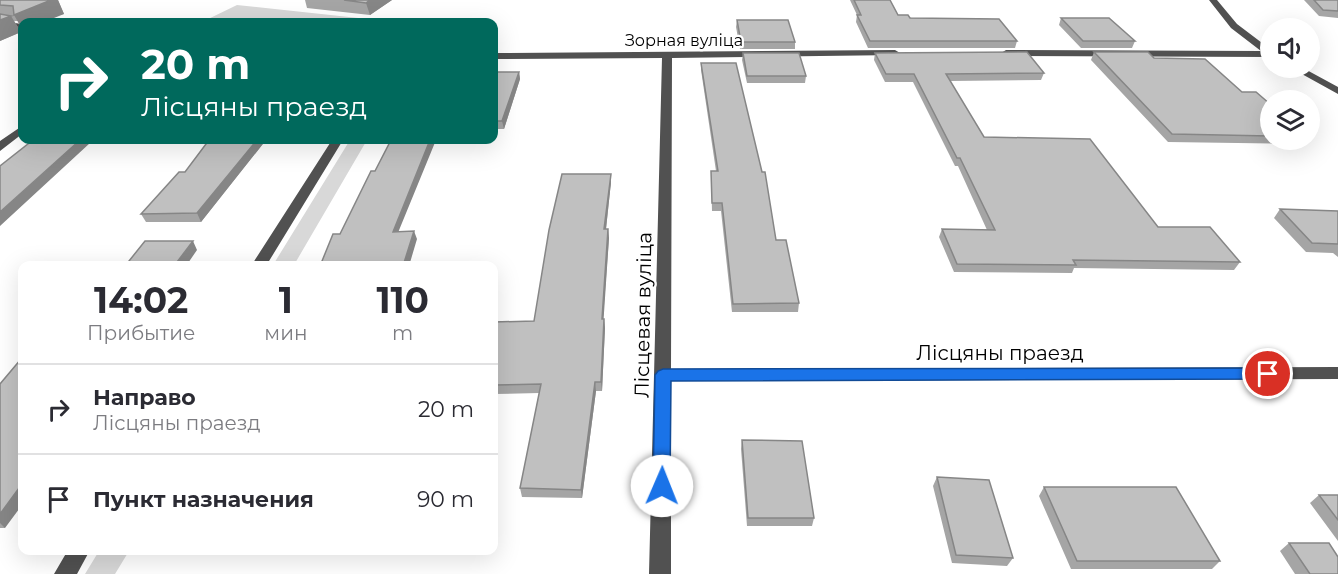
<!DOCTYPE html>
<html lang="ru">
<head>
<meta charset="utf-8">
<style>
  body { margin:0; font-family:Montserrat,sans-serif; background:#f2f2f3; color:#2b2b33; height:100vh; display:flex; flex-direction:column; font-size:22px; white-space:nowrap }
  * { box-sizing:border-box; margin:0 }
  p { font-size:20px; color:#7c7c81 }
  .icon { flex:none; width:33px; height:33px; fill:none; stroke:currentColor; stroke-width:2; stroke-linecap:round; stroke-linejoin:round }
  .map { position:relative; flex:1; overflow:hidden }
  .panel { position:absolute; left:18px; top:261px; width:480px; height:294px; display:flex; flex-direction:column; background:#fff; border-radius:12px; box-shadow:0 6px 24px #0002 }
  .panel>* { flex:none }
  .banner { position:absolute; left:18px; top:18px; width:480px; height:126px; border-radius:12px; box-shadow:0 6px 24px #0002; background:#00695c; color:#fff; overflow:hidden }
  .fabs { position:absolute; left:1260px; top:18px; display:grid; gap:12px }
  .fabs a { display:grid; place-items:center; width:60px; height:60px; border-radius:50%; background:#fff; box-shadow:0 6px 24px #0002; font-size:30px }
  .pin { position:absolute; display:grid; place-items:center; width:51px; height:51px; color:#fff; margin:-26px; border:3px solid #fff; border-radius:50%; box-shadow:0 2px 6px #0007 }
  .me { position:absolute; width:66px; margin:-33px; rotate:1deg; stroke-linejoin:round; filter:drop-shadow(0 0 4px #0008) }
  .turn { display:flex; align-items:center; gap:21px; height:126px; padding:0 24px; font-size:27px }
  .turn .icon { width:78px; height:78px; stroke-width:2.5 }
  .turn b { display:block; font-size:42px; line-height:51px }
  .eta { display:flex; justify-content:space-evenly; align-items:center; height:102px; text-align:center }
  .eta b { font-size:36px; font-weight:700; line-height:42px }
  ul { padding:0; list-style:none }
  li { display:flex; align-items:center; gap:18px; height:90px; padding:0 24px; border-top:2px solid #e1e1e2 }
  li div { flex:1 }
  li b { display:block; font-size:22px }
  li em { font-style:normal }
  .map>svg:first-child { display:block }
  .green { fill:#d8d8d8 }
  .lines { fill:none; stroke-linecap:round; stroke-linejoin:round }
  .minor { fill:#515151; fill-rule:evenodd }
  .wall { fill:#a5a5a5 }
  .shaded-wall { fill:#868686 }
  .building { fill:#c0c0c0; stroke:#868686; stroke-width:1.5 }
  .route { fill:#1a73e8; stroke:#114b97; stroke-width:1.5 }
  .labels { text-anchor:middle; dominant-baseline:central; stroke-width:4.5; stroke-linejoin:round; paint-order:stroke }
  .far-street-label { font-size:16px; fill:#000; stroke:#fff }
  .street-label { font-size:20px; fill:#000; stroke:#fff }
</style>
</head>
<body>
<div class="map">
<svg width="1338" height="574" viewBox="0 0 1338 574">
  <rect width="100%" height="100%" fill="#fff"/>
  <path class="green" d="M 237,5 L 386,21 L 202,22 Z
    M 350,140 L 367,140 L 294,265 L 273,265 Z
    M 99,551 L 99,550 L 129,551 L 115,574 L 85,574 Z"/>
  <g class="lines">
    <path class="minor" d="M 1209,0 L 1217,0 L 1237,24 L 1270,49 L 1270,57 L 1006,56 L 1001,53 L 1006,50 L 1261,51 L 1231,28 Z
      M 0,21 L 22,24 L 22,30 L 0,27 Z
      M 895,50 L 900,53 L 898,55 L 672,58 L 671,369 L 1338,367 L 1338,379 L 671,381 L 671,574 L 649,574 L 662,58 L 494,59 L 494,53 Z
      M 1291,68 L 1303,68 L 1338,87 L 1338,94 Z
      M 22,126 L 22,134 L 0,151 L 0,141 Z
      M 332,140 L 343,140 L 266,266 L 251,266 Z
      M 68,550 L 90,550 L 77,574 L 54,574 Z"/>
  </g>
  <path class="wall" d="M 0,0 L 58,0 L 64,14 L 22,22 L 22,29 L 18,21 L 14,21 L 21,32 L 0,41 Z
    M 305,0 L 392,0 L 370,15 L 307,8 Z
    M 850,0 L 890,0 L 898,15 L 1017,41 L 1015,48 L 868,48 L 856,22 L 857,15 Z
    M 1304,0 L 1338,0 L 1338,18 L 1319,16 Z
    M 1061,18 L 1135,41 L 1132,48 L 1081,48 L 1059,25 Z
    M 737,20 L 795,42 L 795,49 L 740,49 L 736,27 Z
    M 1094,52 L 1154,58 L 1270,104 L 1270,140 L 1310,140 L 1310,135 L 1312,136 L 1307,144 L 1168,142 L 1091,60 Z
    M 743,53 L 806,76 L 805,83 L 747,83 L 742,60 Z
    M 875,53 L 1044,73 L 1041,80 L 950,81 L 984,137 L 1158,227 L 1240,262 L 1234,270 L 1074,268 L 1072,273 L 954,272 L 939,237 L 942,229 L 987,230 L 958,166 L 955,166 L 913,82 L 885,82 L 874,60 Z
    M 701,63 L 776,240 L 799,303 L 798,312 L 732,312 L 721,211 L 712,211 L 711,171 L 716,171 L 701,70 Z
    M 494,72 L 519,72 L 520,79 L 504,129 L 494,129 Z
    M 209,140 L 266,140 L 201,222 L 146,222 L 141,214 L 185,172 Z
    M 611,182 L 606,229 L 608,229 L 609,238 L 603,319 L 604,319 L 605,328 L 602,391 L 596,391 L 582,498 L 522,497 L 520,488 L 539,393 L 494,394 L 494,322 L 534,321 Z
    M 1280,209 L 1338,211 L 1338,257 L 1333,253 L 1306,252 L 1274,218 Z
    M 0,384 L 5,528 L 0,528 Z
    M 742,440 L 814,518 L 812,526 L 747,526 L 741,449 Z
    M 937,477 L 1013,558 L 1007,566 L 952,563 L 933,486 Z
    M 1044,487 L 1220,561 L 1212,569 L 1071,569 L 1039,496 Z
    M 1319,495 L 1338,495 L 1338,541 L 1310,503 Z
    M 1289,543 L 1338,574 L 1295,574 L 1280,551 Z"/>
  <path class="shaded-wall" d="M 51,0 L 58,0 L 64,14 L 44,22 L 22,22 L 22,29 L 14,15 Z
    M 370,0 L 392,0 L 370,15 L 366,3 Z
    M 11,16 L 21,32 L 0,41 L 0,20 Z
    M 519,72 L 520,79 L 504,129 L 502,121 Z
    M 80,140 L 88,140 L 90,143 L 0,226 L 0,212 Z
    M 257,140 L 266,140 L 201,222 L 197,213 Z
    M 430,140 L 436,140 L 395,240 L 393,232 Z
    M 611,174 L 611,182 L 605,238 L 604,229 Z
    M 608,229 L 609,238 L 603,328 L 602,319 Z
    M 414,231 L 417,239 L 409,266 L 403,266 Z
    M 193,241 L 197,250 L 186,266 L 174,266 Z
    M 604,319 L 605,328 L 602,391 L 601,382 Z
    M 595,382 L 596,391 L 582,498 L 581,490 Z
    M 22,484 L 22,505 L 5,528 L 0,523 L 0,514 Z"/>
  <path class="building" d="M 0,0 L 51,0 L 14,15 L 13,6 L 0,5 Z
    M 344,0 L 370,0 L 366,3 Z
    M 854,0 L 890,0 L 898,15 L 908,15 L 910,18 L 999,19 L 1017,41 L 870,41 L 857,15 L 861,15 Z
    M 1314,0 L 1338,0 L 1338,11 L 1323,10 Z
    M 0,14 L 11,16 L 0,20 Z
    M 1061,18 L 1109,18 L 1135,41 L 1083,41 Z
    M 737,20 L 788,20 L 795,42 L 741,42 Z
    M 1027,52 L 1044,73 L 946,74 L 984,137 L 1090,139 L 1158,227 L 1210,227 L 1240,262 L 1073,260 L 1076,265 L 957,264 L 942,229 L 995,230 L 960,158 L 957,158 L 914,74 L 886,74 L 875,53 Z
    M 1094,52 L 1148,52 L 1154,58 L 1205,59 L 1242,92 L 1256,92 L 1270,104 L 1270,136 L 1172,134 Z
    M 743,53 L 799,53 L 806,76 L 747,76 Z
    M 701,63 L 736,63 L 762,172 L 765,172 L 776,240 L 786,240 L 799,303 L 733,304 L 722,203 L 712,203 L 711,171 L 718,171 Z
    M 494,72 L 519,72 L 502,121 L 494,121 Z
    M 33,140 L 80,140 L 0,212 L 0,166 Z
    M 209,140 L 257,140 L 197,213 L 141,214 L 179,172 L 185,172 Z
    M 391,140 L 430,140 L 393,232 L 414,231 L 403,266 L 320,266 L 333,234 L 340,234 L 371,171 L 375,171 Z
    M 562,174 L 611,174 L 604,229 L 608,229 L 602,319 L 604,319 L 601,382 L 595,382 L 581,490 L 520,488 L 541,384 L 494,385 L 494,322 L 534,321 L 549,230 Z
    M 1280,209 L 1338,211 L 1338,244 L 1312,243 Z
    M 145,241 L 193,241 L 174,266 L 125,266 Z
    M 21,359 L 22,359 L 22,484 L 0,514 L 0,384 Z
    M 742,440 L 802,441 L 814,518 L 748,518 Z
    M 937,477 L 989,480 L 1013,558 L 956,555 Z
    M 1044,487 L 1176,487 L 1220,561 L 1077,561 Z
    M 1319,495 L 1338,495 L 1338,520 Z
    M 1289,543 L 1329,543 L 1338,557 L 1338,574 L 1310,574 Z"/>
  <path class="route" d="M 1268,368 L 1274,369 L 1276,374 L 1274,378 L 1268,379 L 671,381 L 670,486 L 668,491 L 662,493 L 655,491 L 653,486 L 655,375 L 658,371 L 663,369 Z"/>
  <g class="labels">
    <g class="far-street-label">
      <text x="684" y="40">Зорная вуліца</text>
    </g>
    <g class="street-label">
      <text transform="translate(643 315) rotate(-89)">Лісцевая вуліца</text>
      <text x="1000" y="353">Лісцяны праезд</text>
    </g>
  </g>
</svg>
<div class="fabs">
<a><svg class="icon" aria-label="sound" viewBox="0 0 24 24"><path d="M4 9h4l5-4v14l-5-4H4zM17 9q2 3 0 6"/></svg></a>
<a><svg class="icon" aria-label="layers" viewBox="0 0 24 24"><path d="M12 4l9 5-9 5-9-5zM3 14l9 5 9-5"/></svg></a>
</div>
<div class="pin" style="left:1268px;top:374px;background:#d93025"><svg class="icon" aria-label="arrive" viewBox="0 0 24 24"><path d="M6 21V4h12l-3 4 3 4H6"/></svg></div>
<svg class="me" style="left:662px;top:486px" viewBox="-20 -20 40 40"><circle r="19" fill="#fff"/><path d="M0-13L10 11 0 6-10 11z" fill="#1a73e8"/></svg>
<div class="banner">
<div class="turn"><svg class="icon" aria-label="right" viewBox="0 0 24 24"><path d="M7 20v-9h11M14 6l5 5-5 5"/></svg><div><b>20 m</b>Лісцяны праезд</div></div>
</div>
<section class="panel">
<div class="eta">
<div><b>14:02</b><p>Прибытие</p></div>
<div><b>1</b><p>мин</p></div>
<div><b>110</b><p>m</p></div>
</div>
<ul>
<li><svg class="icon" aria-label="right" viewBox="0 0 24 24"><path d="M7 20v-9h11M14 6l5 5-5 5"/></svg><div><b>Направо</b><p>Лісцяны праезд</p></div><em>20 m</em></li>
<li><svg class="icon" aria-label="arrive" viewBox="0 0 24 24"><path d="M6 21V4h12l-3 4 3 4H6"/></svg><div><b>Пункт назначения</b></div><em>90 m</em></li>
</ul>
</section>
</div>
</body>
</html>
